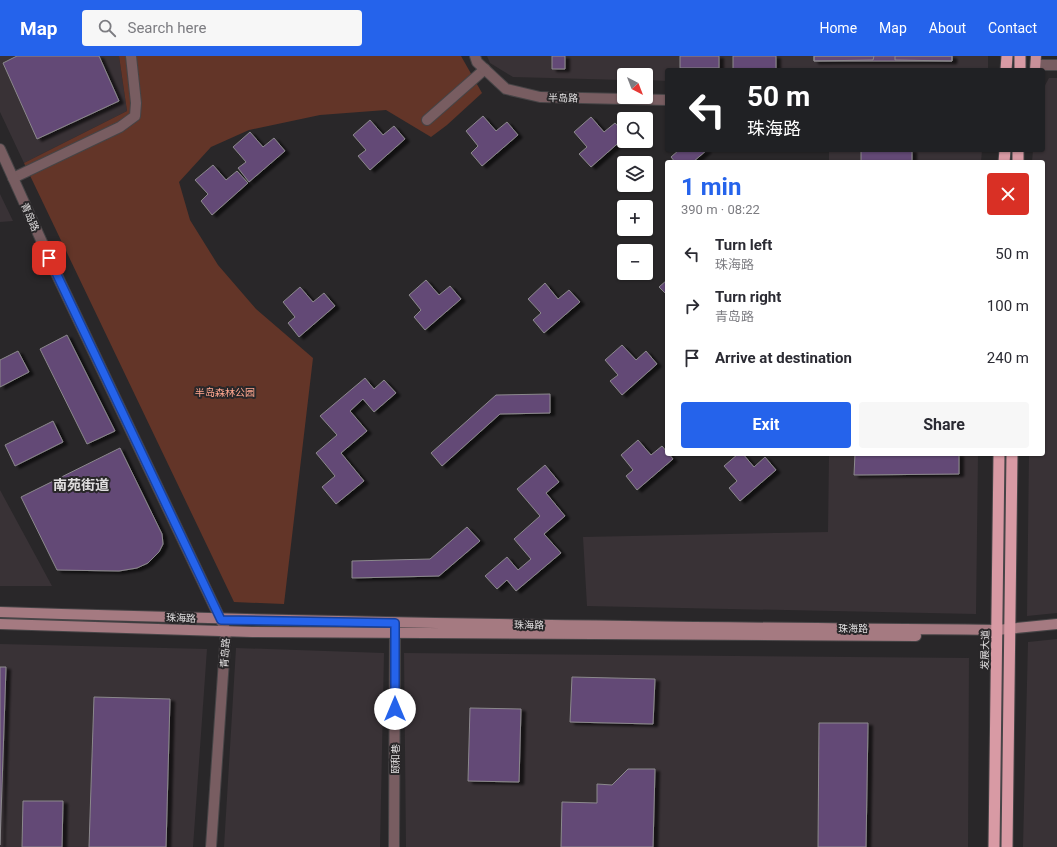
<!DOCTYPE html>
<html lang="en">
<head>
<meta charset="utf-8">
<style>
  body { margin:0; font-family:Roboto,"Noto Sans SC",sans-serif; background:#f7f7f7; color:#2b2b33; height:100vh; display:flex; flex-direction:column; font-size:15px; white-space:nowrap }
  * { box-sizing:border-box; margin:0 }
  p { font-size:13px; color:#7c7c81 }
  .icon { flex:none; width:22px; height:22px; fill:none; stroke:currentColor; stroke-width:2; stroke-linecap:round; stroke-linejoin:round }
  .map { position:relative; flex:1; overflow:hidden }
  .panel { position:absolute; left:665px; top:104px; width:380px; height:296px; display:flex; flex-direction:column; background:#fff; border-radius:4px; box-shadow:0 1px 3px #0004 }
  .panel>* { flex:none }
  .hud { position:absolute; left:665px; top:12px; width:380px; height:84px; border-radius:4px; box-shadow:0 1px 3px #0004; background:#202124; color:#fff; overflow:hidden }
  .needle { width:26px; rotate:138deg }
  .fabs { position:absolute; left:617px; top:12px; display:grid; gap:8px }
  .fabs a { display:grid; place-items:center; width:36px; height:36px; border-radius:4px; background:#fff; box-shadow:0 1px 3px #0004; font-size:20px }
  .pin { position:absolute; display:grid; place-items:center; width:34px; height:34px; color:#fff; margin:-17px; border-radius:8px; box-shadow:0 2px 6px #0006 }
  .me { position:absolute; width:44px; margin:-22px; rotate:0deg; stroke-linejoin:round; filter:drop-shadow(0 0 3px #0008) }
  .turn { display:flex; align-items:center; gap:14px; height:84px; padding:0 16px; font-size:18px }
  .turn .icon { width:52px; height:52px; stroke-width:2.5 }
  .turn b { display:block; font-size:28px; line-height:34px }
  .round { display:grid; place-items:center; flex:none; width:42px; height:42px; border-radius:4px; background:#f7f7f7 }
  .head { display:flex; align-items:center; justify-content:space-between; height:68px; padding:0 16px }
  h1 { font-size:24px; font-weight:700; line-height:30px; color:#2563eb }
  .primary-button { display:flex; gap:8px; margin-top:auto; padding:8px 16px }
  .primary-button a { flex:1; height:46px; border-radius:4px; background:#2563eb; color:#fff; font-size:16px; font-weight:700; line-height:46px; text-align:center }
  .primary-button a+a { background:#f7f7f7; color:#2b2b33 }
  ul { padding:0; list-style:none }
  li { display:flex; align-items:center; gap:12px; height:52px; padding:0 16px }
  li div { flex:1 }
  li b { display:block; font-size:15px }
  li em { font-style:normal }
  header { display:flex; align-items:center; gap:24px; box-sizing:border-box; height:56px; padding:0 20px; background:#2563eb; color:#fff }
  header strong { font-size:19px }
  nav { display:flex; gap:22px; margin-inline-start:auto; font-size:14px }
  .search { width:280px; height:36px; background:#f7f7f7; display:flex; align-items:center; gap:10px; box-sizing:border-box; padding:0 14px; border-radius:4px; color:#7c7c81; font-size:15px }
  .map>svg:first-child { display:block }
  .built { fill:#393236 }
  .green { fill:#633528 }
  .building { fill:#644876; stroke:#8b898c; filter:url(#shadow) }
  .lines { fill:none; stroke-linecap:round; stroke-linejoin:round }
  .minor-casing { stroke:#464446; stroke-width:12 }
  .tertiary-casing { stroke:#464446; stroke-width:12 }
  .secondary-casing { stroke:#464446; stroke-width:12 }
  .primary-casing { stroke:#464446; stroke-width:12 }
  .trunk-casing { stroke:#464446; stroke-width:13 }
  .minor { stroke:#785d61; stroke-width:10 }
  .tertiary { stroke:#785d61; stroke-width:10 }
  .secondary { stroke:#a57a81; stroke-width:10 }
  .primary { stroke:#c89099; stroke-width:10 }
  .trunk { stroke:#d89aa4; stroke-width:11 }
  .route-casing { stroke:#184099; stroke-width:10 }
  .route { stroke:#2563eb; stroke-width:7 }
  .labels { text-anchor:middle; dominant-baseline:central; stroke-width:4; stroke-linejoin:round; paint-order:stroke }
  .street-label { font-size:10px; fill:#e0dedf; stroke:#292729 }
  .park-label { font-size:10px; fill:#ffa78f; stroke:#292729 }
  .district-label { font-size:14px; font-weight:bold; fill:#e0dedf; stroke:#292729 }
</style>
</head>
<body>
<header>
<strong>Map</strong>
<div class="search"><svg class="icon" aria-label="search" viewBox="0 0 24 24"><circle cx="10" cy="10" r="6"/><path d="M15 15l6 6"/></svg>Search here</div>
<nav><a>Home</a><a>Map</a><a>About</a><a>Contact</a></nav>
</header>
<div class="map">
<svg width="1057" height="791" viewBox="0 0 1057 791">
  <defs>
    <filter id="shadow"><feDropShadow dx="4.5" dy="2.5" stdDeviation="1" flood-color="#0009"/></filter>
  </defs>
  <rect width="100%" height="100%" fill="#292729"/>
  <path class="built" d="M 0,0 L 119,0 L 127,55 L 24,107 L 0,56 Z
    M 487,0 L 988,0 L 988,14 L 667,14 L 667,25 L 646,24 L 646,19 L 624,19 L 624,24 L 513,21 L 490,7 Z
    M 1049,22 L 1057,22 L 1057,557 L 1027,560 L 1029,398 L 1043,398 L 1043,106 L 1032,106 L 1033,94 L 1043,94 L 1043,33 Z
    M 829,94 L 982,94 L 981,106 L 829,106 Z
    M 0,138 L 13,165 L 0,166 Z
    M 829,398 L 978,398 L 976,558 L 587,550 L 583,481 L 828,476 Z
    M 0,434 L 52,530 L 0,530 Z
    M 1057,583 L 1057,791 L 1023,791 L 1028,586 Z
    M 0,588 L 207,593 L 193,791 L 0,791 Z
    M 236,592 L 384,597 L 380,791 L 224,791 Z
    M 404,597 L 969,602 L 968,791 L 406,791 Z"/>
  <path class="green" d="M 119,0 L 461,0 L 482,37 L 447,69 L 431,81 L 386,54 L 320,59 L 249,74 L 211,91 L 179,126 L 190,164 L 218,209 L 256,253 L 313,302 L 284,548 L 234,546 L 24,107 L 127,55 Z"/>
  <path class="building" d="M 17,0 L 99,0 L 119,45 L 37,83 L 3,7 Z
    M 552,0 L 565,0 L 565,13 L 552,13 Z
    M 680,0 L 719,0 L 719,12 L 680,12 Z
    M 733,0 L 776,0 L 776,14 L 733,14 Z
    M 814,0 L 952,0 L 952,5 L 814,5 Z
    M 814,0 L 874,0 L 873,4 L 814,5 Z
    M 895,0 L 952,0 L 952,5 L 895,4 Z
    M 483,60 L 496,75 L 507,66 L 518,79 L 482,110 L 471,97 L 478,90 L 466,75 Z
    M 591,61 L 604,76 L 615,67 L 624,77 L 624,82 L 591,111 L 579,98 L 587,91 L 574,76 Z
    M 370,64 L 383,79 L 394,70 L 405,83 L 370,114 L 358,100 L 366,94 L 353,79 Z
    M 250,76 L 263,91 L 274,82 L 285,95 L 249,126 L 238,112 L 246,106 L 233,91 Z
    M 679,94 L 707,94 L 693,106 L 675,106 L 671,101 Z
    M 861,94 L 912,94 L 912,106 L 861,106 Z
    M 213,109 L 226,124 L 237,115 L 248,127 L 212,159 L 201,145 L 208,138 L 195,124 Z
    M 426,224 L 439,239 L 450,230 L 461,243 L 425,274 L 414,261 L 421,254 L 409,239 Z
    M 667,224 L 667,239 L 659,231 Z
    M 545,227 L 558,243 L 569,234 L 580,246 L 544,277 L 533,264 L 541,257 L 528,243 Z
    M 300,231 L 313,246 L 324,237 L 335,250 L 299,281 L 288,267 L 295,261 L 283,246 Z
    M 67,279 L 115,375 L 87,388 L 40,293 Z
    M 622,289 L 636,304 L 646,295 L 657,308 L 622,339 L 610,325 L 618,319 L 605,304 Z
    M 18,295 L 29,316 L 0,331 L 0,304 Z
    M 365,322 L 374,333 L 384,324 L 396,337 L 374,356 L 363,343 L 350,355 L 367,375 L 341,397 L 364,425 L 336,448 L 322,431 L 335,420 L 316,397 L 337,379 L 320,360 Z
    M 550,338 L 550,357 L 500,358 L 442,410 L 431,397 L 496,339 Z
    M 53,365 L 63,386 L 15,410 L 5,389 Z
    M 638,384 L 651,399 L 662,390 L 673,403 L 637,434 L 626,420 L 633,414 L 621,399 Z
    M 120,392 L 162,478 L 163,488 L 159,496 L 148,507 L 137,512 L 119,515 L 57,514 L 21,441 Z
    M 738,398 L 743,398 L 754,411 L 765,401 L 776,414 L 740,445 L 729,432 L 737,425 L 724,410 Z
    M 959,398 L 959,418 L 854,419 L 855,398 Z
    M 545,409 L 559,426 L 546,437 L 565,460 L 544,478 L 561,497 L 516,535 L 507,524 L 497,533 L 485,520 L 507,501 L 518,514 L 531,503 L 514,483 L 540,460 L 517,433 Z
    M 467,471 L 480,485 L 439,520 L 352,522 L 352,505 L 430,503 Z
    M 0,611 L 6,611 L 0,789 Z
    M 572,621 L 655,623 L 653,668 L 570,666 Z
    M 94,641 L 170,643 L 166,791 L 89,791 Z
    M 470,652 L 521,653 L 519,726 L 468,725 Z
    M 819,667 L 868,667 L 866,791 L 818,791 Z
    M 628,713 L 655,713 L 653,791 L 561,791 L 562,746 L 597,747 L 597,728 L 612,729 Z
    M 23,745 L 63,745 L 62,791 L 22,791 Z"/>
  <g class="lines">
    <g class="minor-casing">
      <path id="minor" d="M 1036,9 L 1057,9
        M 427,64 L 485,13
        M 13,122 L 120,71 L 135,60 L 136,47 L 131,0
        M 394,791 L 395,569"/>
    </g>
    <g class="tertiary-casing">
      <path id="tertiary" d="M 475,0 L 477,6 L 506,33 L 540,41 L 667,44
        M 0,93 L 55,215 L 226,575 L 211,791"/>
    </g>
    <g class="secondary-casing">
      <path id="secondary" d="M 0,556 C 332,567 665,571 997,574 L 1057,568
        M 0,568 L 252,576 L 916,580"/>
    </g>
    <g class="primary-casing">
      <path id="primary" d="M 1035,14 L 1036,0"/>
    </g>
    <g class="trunk-casing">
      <path id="trunk" d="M 1006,14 L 1007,0
        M 1020,14 L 1020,0
        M 1004,106 L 1005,94
        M 1018,106 L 1018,94
        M 994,791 L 999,398
        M 1007,791 L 1012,398"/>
    </g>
    <use href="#minor" class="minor"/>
    <use href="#tertiary" class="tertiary"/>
    <use href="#secondary" class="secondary"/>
    <use href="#primary" class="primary"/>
    <use href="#trunk" class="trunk"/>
  </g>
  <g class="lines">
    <g class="route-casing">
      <path id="route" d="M 49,202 L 221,564 L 395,567 L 395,653"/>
    </g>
    <use href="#route" class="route"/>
  </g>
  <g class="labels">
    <g class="street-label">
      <text transform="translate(563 42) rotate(1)">半岛路</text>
      <text transform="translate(30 161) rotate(66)">青岛路</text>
      <text transform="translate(181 562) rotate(2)">珠海路</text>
      <text transform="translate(529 569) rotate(1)">珠海路</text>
      <text x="853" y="572">珠海路</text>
      <text transform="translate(985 594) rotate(-89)">发展大道</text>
      <text transform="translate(225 597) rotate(-86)">青岛路</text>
      <text transform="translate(395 703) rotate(-90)">颐和巷</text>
    </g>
    <g class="park-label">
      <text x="225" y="336">半岛森林公园</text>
    </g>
    <g class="district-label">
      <text x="81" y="429">南苑街道</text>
    </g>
  </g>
</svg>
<div class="fabs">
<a><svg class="needle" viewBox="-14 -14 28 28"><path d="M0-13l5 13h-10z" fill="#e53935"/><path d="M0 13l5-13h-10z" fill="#7c7c81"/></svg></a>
<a><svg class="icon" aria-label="search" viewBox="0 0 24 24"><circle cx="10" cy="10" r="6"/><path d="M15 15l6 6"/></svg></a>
<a><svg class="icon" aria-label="layers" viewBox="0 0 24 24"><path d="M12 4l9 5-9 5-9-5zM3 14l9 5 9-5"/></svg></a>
<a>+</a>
<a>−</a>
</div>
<div class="pin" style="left:49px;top:202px;background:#d93025"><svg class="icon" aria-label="arrive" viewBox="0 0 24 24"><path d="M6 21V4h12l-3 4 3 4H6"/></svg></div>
<svg class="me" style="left:395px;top:653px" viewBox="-20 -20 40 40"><circle r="19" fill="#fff"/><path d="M0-13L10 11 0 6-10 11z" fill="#2563eb"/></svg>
<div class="hud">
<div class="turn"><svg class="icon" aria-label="left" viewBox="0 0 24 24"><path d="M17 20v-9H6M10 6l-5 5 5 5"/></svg><div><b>50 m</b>珠海路</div></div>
</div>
<section class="panel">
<div class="head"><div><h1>1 min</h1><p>390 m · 08:22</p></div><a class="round" style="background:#d93025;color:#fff"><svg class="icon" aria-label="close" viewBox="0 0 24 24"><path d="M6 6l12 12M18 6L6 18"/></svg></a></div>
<ul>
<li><svg class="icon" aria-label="left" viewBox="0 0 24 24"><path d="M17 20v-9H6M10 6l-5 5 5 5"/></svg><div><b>Turn left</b><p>珠海路</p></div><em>50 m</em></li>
<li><svg class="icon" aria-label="right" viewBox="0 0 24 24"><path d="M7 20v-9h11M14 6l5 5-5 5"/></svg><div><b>Turn right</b><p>青岛路</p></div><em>100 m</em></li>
<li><svg class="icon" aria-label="arrive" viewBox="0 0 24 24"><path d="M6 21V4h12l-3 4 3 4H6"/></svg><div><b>Arrive at destination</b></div><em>240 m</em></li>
</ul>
<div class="primary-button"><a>Exit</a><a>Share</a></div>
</section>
</div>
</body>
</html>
